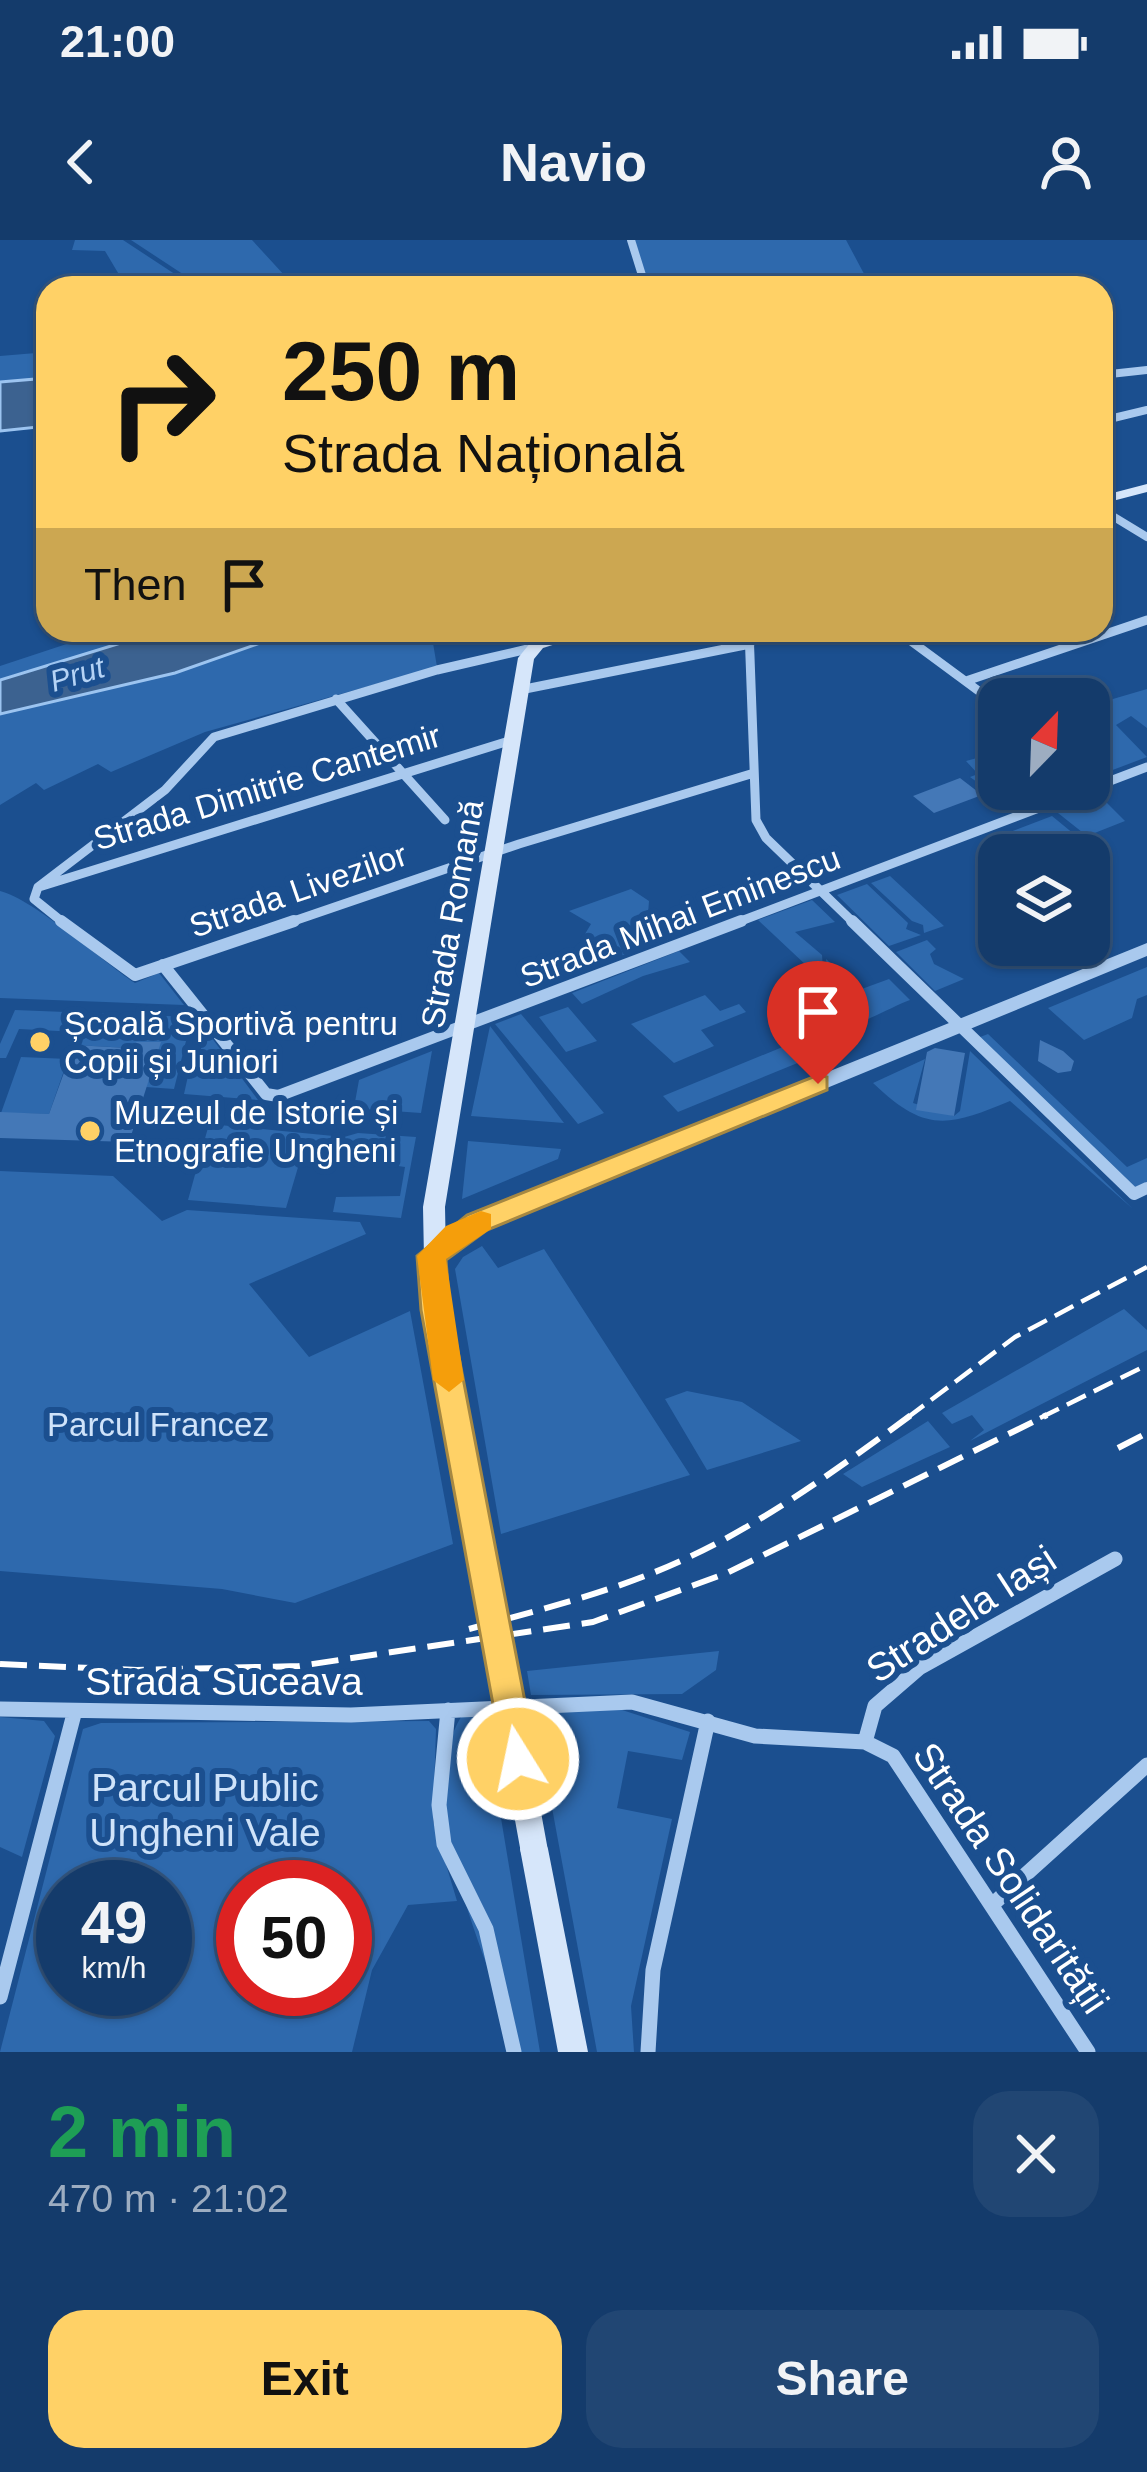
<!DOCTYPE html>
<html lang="en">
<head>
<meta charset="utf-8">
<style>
  body { margin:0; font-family:Helvetica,sans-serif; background:#214673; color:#f1f3f6; height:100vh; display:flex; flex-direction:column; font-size:45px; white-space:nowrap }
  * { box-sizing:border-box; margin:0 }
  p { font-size:39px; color:#9dadc1 }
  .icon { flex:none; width:66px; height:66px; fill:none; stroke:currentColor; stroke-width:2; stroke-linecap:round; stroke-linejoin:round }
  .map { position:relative; height:1812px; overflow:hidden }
  .panel { display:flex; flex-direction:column; background:#143b6b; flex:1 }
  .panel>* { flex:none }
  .banner { position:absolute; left:36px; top:36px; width:1077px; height:366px; border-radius:36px; box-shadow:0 3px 9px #0004,0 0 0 3px #33557e; background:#ffd166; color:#111; overflow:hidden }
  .needle { width:78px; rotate:23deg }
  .tools { position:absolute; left:978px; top:438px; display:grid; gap:24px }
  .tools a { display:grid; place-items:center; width:132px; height:132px; border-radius:24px; background:#143b6b; box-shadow:0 3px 9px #0004,0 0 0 3px #33557e; font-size:60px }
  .speed { position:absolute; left:36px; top:1620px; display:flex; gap:24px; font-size:60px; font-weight:700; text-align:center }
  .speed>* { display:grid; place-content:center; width:156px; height:156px; border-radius:50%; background:#143b6b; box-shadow:0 3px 9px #0004,0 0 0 3px #33557e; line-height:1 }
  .speed small { font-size:30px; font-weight:400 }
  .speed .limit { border:18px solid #d22; background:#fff; color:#111 }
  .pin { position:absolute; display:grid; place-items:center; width:102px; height:102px; color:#fff; margin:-123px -51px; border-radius:50% 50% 50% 0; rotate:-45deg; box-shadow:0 0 12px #0007 }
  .pin .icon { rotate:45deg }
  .me { position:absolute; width:132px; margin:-66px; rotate:350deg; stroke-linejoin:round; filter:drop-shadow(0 0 9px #0008) }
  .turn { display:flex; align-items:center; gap:42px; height:252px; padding:0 48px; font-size:54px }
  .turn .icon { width:156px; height:156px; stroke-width:2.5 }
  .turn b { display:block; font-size:84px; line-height:102px }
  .then { display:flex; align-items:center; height:114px; padding:0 48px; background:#0003; gap:24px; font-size:45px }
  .round { display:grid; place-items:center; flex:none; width:126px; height:126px; border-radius:36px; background:#214673 }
  .summary { display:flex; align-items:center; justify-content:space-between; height:204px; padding:0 48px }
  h1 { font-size:72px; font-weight:700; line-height:90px; color:#1e9e55 }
  .primary-button { display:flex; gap:24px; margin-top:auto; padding:24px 48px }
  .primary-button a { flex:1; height:138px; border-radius:36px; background:#ffd166; color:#111; font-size:48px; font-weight:700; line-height:138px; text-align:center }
  .primary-button a+a { background:#214673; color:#f1f3f6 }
  .status { display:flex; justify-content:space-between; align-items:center; height:84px; padding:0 60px; background:#143b6b; direction:ltr }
  .status svg { height:33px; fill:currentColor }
  header { display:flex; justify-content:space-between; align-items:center; height:156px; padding:0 48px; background:#143b6b; font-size:54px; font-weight:700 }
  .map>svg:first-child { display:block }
  .green { fill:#2e69ad; fill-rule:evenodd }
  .water { fill:#3c6290; stroke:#9cc4f0; stroke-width:3 }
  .building { fill:#4478b7 }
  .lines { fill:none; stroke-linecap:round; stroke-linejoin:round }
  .minor-far3 { stroke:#a9c9ee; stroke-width:8 }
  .minor-far2 { stroke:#a9c9ee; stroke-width:9 }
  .minor-far1 { stroke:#a9c9ee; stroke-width:12 }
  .minor { stroke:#a9c9ee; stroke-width:15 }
  .tertiary { fill:#a9c9ee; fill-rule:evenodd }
  .secondary { fill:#d6e6fa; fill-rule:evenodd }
  .rail-far1 { stroke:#fff; stroke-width:4.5; stroke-dasharray:21 9; stroke-linecap:butt }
  .rail { stroke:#fff; stroke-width:6; stroke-dasharray:27 12; stroke-linecap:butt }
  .secondary-bridge { stroke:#d6e6fa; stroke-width:27 }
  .route { fill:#ffd166; stroke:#a68842; stroke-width:3 }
  .slow { fill:#f59e0b }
  .poi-dot { fill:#ffd166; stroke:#1b4f8f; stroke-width:4.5 }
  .labels { text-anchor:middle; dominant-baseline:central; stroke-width:12; stroke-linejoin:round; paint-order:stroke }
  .far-water-label { font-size:30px; font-style:italic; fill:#b5d3f5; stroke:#1b4f8f }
  .street-label { font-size:33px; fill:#fff; stroke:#1b4f8f }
  .poi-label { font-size:33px; fill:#fff; stroke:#1b4f8f; text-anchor:start }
  .park-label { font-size:33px; fill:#cfe3fa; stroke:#1b4f8f }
  .near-street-label { font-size:39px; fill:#fff; stroke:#1b4f8f }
  .near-park-label { font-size:39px; fill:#cfe3fa; stroke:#1b4f8f }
</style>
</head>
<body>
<div class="status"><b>21:00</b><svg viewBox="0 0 49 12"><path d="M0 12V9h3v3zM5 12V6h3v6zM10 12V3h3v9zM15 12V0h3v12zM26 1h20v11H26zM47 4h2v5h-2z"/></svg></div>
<header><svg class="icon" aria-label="back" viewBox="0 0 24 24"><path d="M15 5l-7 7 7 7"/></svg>Navio<svg class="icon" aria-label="person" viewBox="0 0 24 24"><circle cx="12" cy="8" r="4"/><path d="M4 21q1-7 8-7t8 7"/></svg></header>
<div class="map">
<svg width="1147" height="1812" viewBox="0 0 1147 1812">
  <rect width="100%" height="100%" fill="#1b4f8f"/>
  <path class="green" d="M 75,0 L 123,0 L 196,48 L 127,48 L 105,11 L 72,10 Z
    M 131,0 L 252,0 L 296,48 L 204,48 Z
    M 633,0 L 846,0 L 870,45 L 976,35 L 982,42 L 933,48 L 650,48 Z
    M 48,112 L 48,138 L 0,142 L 0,116 Z
    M 109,390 L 163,390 L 0,440 L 0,426 Z
    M 265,390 L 457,390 L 432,397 L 437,427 L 205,492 L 111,532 L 98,524 L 44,550 L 36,543 L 0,565 L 0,474 L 175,433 L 265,401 L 257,394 Z
    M 1147,449 L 1147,488 L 1131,476 L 1116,485 L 1147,517 L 1102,534 L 1089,524 L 1089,481 L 1100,474 L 1089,466 Z
    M 977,518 L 999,531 L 999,549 L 1063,549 L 1013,568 L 970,537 L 978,534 L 966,521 Z
    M 1101,557 L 1125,581 L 1087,596 L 1058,573 Z
    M 1052,576 L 1080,599 L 1039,615 L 1002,615 L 992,599 Z
    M 890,636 L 944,686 L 924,693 L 923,685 L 912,681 L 871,643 Z
    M 867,644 L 908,683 L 906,689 L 921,695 L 889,706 L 837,655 Z
    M 631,649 L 649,661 L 648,674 L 671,698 L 606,721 L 585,694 L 591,684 L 569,671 Z
    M 0,651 C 35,660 99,719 135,743 L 159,733 L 184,765 L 0,758 Z
    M 812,660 L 835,682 L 795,692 L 822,715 L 824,742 L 758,680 Z
    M 927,700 L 936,709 L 930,714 L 934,724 L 964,739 L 935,751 L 896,712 Z
    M 679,711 L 690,722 L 643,736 L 582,764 L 572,753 Z
    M 826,719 L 859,750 L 889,739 L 910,760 C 881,771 841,798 813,787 L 853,770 L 830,748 Z
    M 1147,727 L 1147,755 L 1137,759 L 1132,778 L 1084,800 L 1048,768 Z
    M 705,755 L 720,771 L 739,764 L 746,772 L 701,790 L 714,806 L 674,823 L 631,784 Z
    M 568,767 L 597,801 L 566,812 L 539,777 Z
    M 15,770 L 192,777 L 174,849 L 146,847 L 160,803 L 130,808 L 74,805 L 78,792 L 19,789 L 6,818 L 0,818 L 0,804 Z
    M 521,774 L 604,873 L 578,884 L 495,784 Z
    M 200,782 L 258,860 L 184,854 Z
    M 490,786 L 564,883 L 471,876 Z
    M 988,794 L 1127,927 L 1147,918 L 1147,942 L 1135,947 L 975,799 Z
    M 785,806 L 800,822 L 678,872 L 663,856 Z
    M 432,811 L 421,873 L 364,869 L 355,862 L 359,840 Z
    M 970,811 L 1133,969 L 1010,861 C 948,887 925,893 873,843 L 925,819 L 913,863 L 954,876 L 960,871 Z
    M 21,817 L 68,819 L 49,874 L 1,873 Z
    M 209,884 L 344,897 L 358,893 L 416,897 L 401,978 L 333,972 L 336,957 L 400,956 L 405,927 L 378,923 L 379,908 L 304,907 L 286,968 L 188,960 Z
    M 468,901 L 561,909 L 558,919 L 462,959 Z
    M 0,931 L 113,936 L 162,981 L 187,970 L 360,982 L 366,994 L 249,1044 L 309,1117 L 410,1071 L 453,1304 L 295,1363 L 222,1349 L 0,1331 Z
    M 482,1006 L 498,1028 L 544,1009 L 690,1235 L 501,1294 L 455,1029 L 463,1017 Z
    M 1124,1069 L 1147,1090 L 1147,1110 L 970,1201 L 984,1190 L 972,1175 L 952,1184 L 942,1173 Z
    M 687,1151 L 742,1162 L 801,1201 L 707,1230 L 665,1159 Z
    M 928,1181 L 950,1207 L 862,1247 L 843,1234 Z
    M 719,1411 L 716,1430 L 682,1454 L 531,1455 L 527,1431 Z
    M 619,1469 L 690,1492 L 682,1520 L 628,1511 L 617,1568 L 672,1579 L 631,1766 L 634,1812 L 597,1812 L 534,1470 Z
    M 484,1476 L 540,1812 L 519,1812 C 490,1726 410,1561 461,1477 Z
    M 0,1477 L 44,1481 L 55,1496 L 22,1617 L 0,1607 Z
    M 429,1481 L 436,1489 L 433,1581 L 457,1661 L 408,1665 L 372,1730 L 352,1812 L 0,1812 L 83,1489 L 101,1483 ZM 63,1647 L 165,1647 L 165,1749 L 63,1749 ZM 243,1647 L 345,1647 L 345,1749 L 243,1749 Z"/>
  <path class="water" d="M 48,138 L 48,186 L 0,191 L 0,142 Z
    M 163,390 L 265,390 L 258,394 L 266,401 L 175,433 L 0,474 L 0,440 Z"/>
  <path class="building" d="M 960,538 L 982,555 L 934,573 L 913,556 Z
    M 1040,800 L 1063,811 L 1074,821 L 1071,831 L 1058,833 L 1038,821 Z
    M 137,802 L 161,802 L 129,902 L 0,898 L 0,872 L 49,874 L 74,805 L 128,808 Z
    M 935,808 L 965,813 L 954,876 L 916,870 L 927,812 Z"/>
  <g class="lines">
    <path class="minor-far3" d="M 631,0 L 646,48
      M 1101,135 L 1147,130
      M 1101,181 L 1147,170
      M 1101,269 L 1147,297"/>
    <path class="minor-far2" d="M 749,390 L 756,580 L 766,598 L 855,684
      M 896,390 L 999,466
      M 966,441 L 1147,380
      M 520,450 L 750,404
      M 336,459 L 445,580
      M 1089,549 L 1147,527
      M 38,647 L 34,659 L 65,684
      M 38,647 L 165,550 L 214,497 L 437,430 L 532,408
      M 39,647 L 512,500
      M 285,684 L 519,604 L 754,533
      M 733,684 L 1089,549"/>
    <path class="minor-far1" d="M 61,681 L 135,735 L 294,681
      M 852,681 L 1134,954 L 1147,948
      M 163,725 L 266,854 L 278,856 L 741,681"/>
    <path class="minor" d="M 0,1469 L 351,1475 L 632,1462 L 755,1496 L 865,1502 L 893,1516 L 1088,1812
      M 448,1470 L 439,1565 L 444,1604 L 486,1689 L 514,1812
      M 865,1502 L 875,1466 L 919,1428 L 1115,1319
      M 993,1664 L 1147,1525
      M 0,1757 L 74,1474
      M 648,1812 L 653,1730 L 708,1481"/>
    <path class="tertiary" d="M 1147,703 L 1147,716 L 485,989 L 439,1022 L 423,1022 L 420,1016 L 469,977 Z"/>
    <path class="secondary" d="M 1147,244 L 1147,252 L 1101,264 L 1101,256 Z
      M 575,390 L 600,390 L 543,408 L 534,419 L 445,967 L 447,1069 L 472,1204 L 469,1211 L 460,1214 L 451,1211 L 448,1204 L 425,1069 L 423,967 L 518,418 L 531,402 Z
      M 534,1595 L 544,1599 L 548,1609 L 588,1812 L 558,1812 L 520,1609 L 524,1599 Z"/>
    <path class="rail-far1" d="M 907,1178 L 1015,1097 L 1147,1027
      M 1040,1178 L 1147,1125"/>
    <path class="rail" d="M 1118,1208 L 1147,1193
      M 469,1389 C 543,1369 617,1351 687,1318 C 765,1282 842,1226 911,1175
      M 0,1424 L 137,1430 L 299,1426 L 593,1382 L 727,1333 L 1047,1175"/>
    <path class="secondary-bridge" d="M 460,1204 L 534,1609"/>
  </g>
  <path class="route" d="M 818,835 L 827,837 L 827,850 L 487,990 L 446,1020 L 450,1070 L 536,1519 L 530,1530 L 518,1535 L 505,1530 L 421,1070 L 417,1016 L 467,975 Z"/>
  <path class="slow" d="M 481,971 L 491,974 L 491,989 L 446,1019 L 464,1140 L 449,1152 L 433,1140 L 417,1016 L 446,986 Z"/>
  <g class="poi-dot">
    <circle cx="40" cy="802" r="12"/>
    <circle cx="90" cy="891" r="12"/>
  </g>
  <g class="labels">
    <g class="far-water-label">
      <text transform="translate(77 434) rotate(-17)">Prut</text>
    </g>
    <g class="street-label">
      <text transform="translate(267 547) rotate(-17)">Strada Dimitrie Cantemir</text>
      <text transform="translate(298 650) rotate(-19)">Strada Livezilor</text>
      <text transform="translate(452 674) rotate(-80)">Strada Romană</text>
      <text transform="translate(680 677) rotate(-21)">Strada Mihai Eminescu</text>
    </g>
    <g class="poi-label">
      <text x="64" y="783">Școală Sportivă pentru<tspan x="64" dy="38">Copii și Juniori</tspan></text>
      <text x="114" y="872">Muzeul de Istorie și<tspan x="114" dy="38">Etnografie Ungheni</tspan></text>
    </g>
    <g class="park-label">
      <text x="158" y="1184">Parcul Francez</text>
    </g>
    <g class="near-street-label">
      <text transform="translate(961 1374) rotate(-33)">Stradela Iași</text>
      <text x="224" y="1441">Strada Suceava</text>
      <text transform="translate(1011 1638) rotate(56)">Strada Solidarității</text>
    </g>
    <g class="near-park-label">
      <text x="205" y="1547">Parcul Public<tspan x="205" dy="45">Ungheni Vale</tspan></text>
    </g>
  </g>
</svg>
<div class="tools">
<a><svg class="needle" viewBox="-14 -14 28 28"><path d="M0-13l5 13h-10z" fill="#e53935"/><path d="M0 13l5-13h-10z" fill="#9dadc1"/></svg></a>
<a><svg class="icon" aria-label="layers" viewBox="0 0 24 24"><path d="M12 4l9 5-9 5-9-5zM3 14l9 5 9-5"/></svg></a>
</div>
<div class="speed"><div>49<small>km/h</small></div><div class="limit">50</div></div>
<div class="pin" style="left:818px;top:844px;background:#d93025"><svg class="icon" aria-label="arrive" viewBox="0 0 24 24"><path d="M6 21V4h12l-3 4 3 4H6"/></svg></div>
<svg class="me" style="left:518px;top:1519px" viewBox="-20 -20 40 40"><circle r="17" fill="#ffd166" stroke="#fff" stroke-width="3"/><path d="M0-11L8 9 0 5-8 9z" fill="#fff"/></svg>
<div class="banner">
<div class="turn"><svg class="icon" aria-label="right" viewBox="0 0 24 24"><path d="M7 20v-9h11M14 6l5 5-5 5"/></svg><div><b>250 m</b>Strada Națională</div></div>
<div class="then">Then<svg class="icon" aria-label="arrive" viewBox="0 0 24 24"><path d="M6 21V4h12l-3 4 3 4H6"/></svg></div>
</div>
</div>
<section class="panel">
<div class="summary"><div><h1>2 min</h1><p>470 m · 21:02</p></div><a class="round"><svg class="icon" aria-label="close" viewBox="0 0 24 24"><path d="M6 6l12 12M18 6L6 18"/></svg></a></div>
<div class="primary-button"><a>Exit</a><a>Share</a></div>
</section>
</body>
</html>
